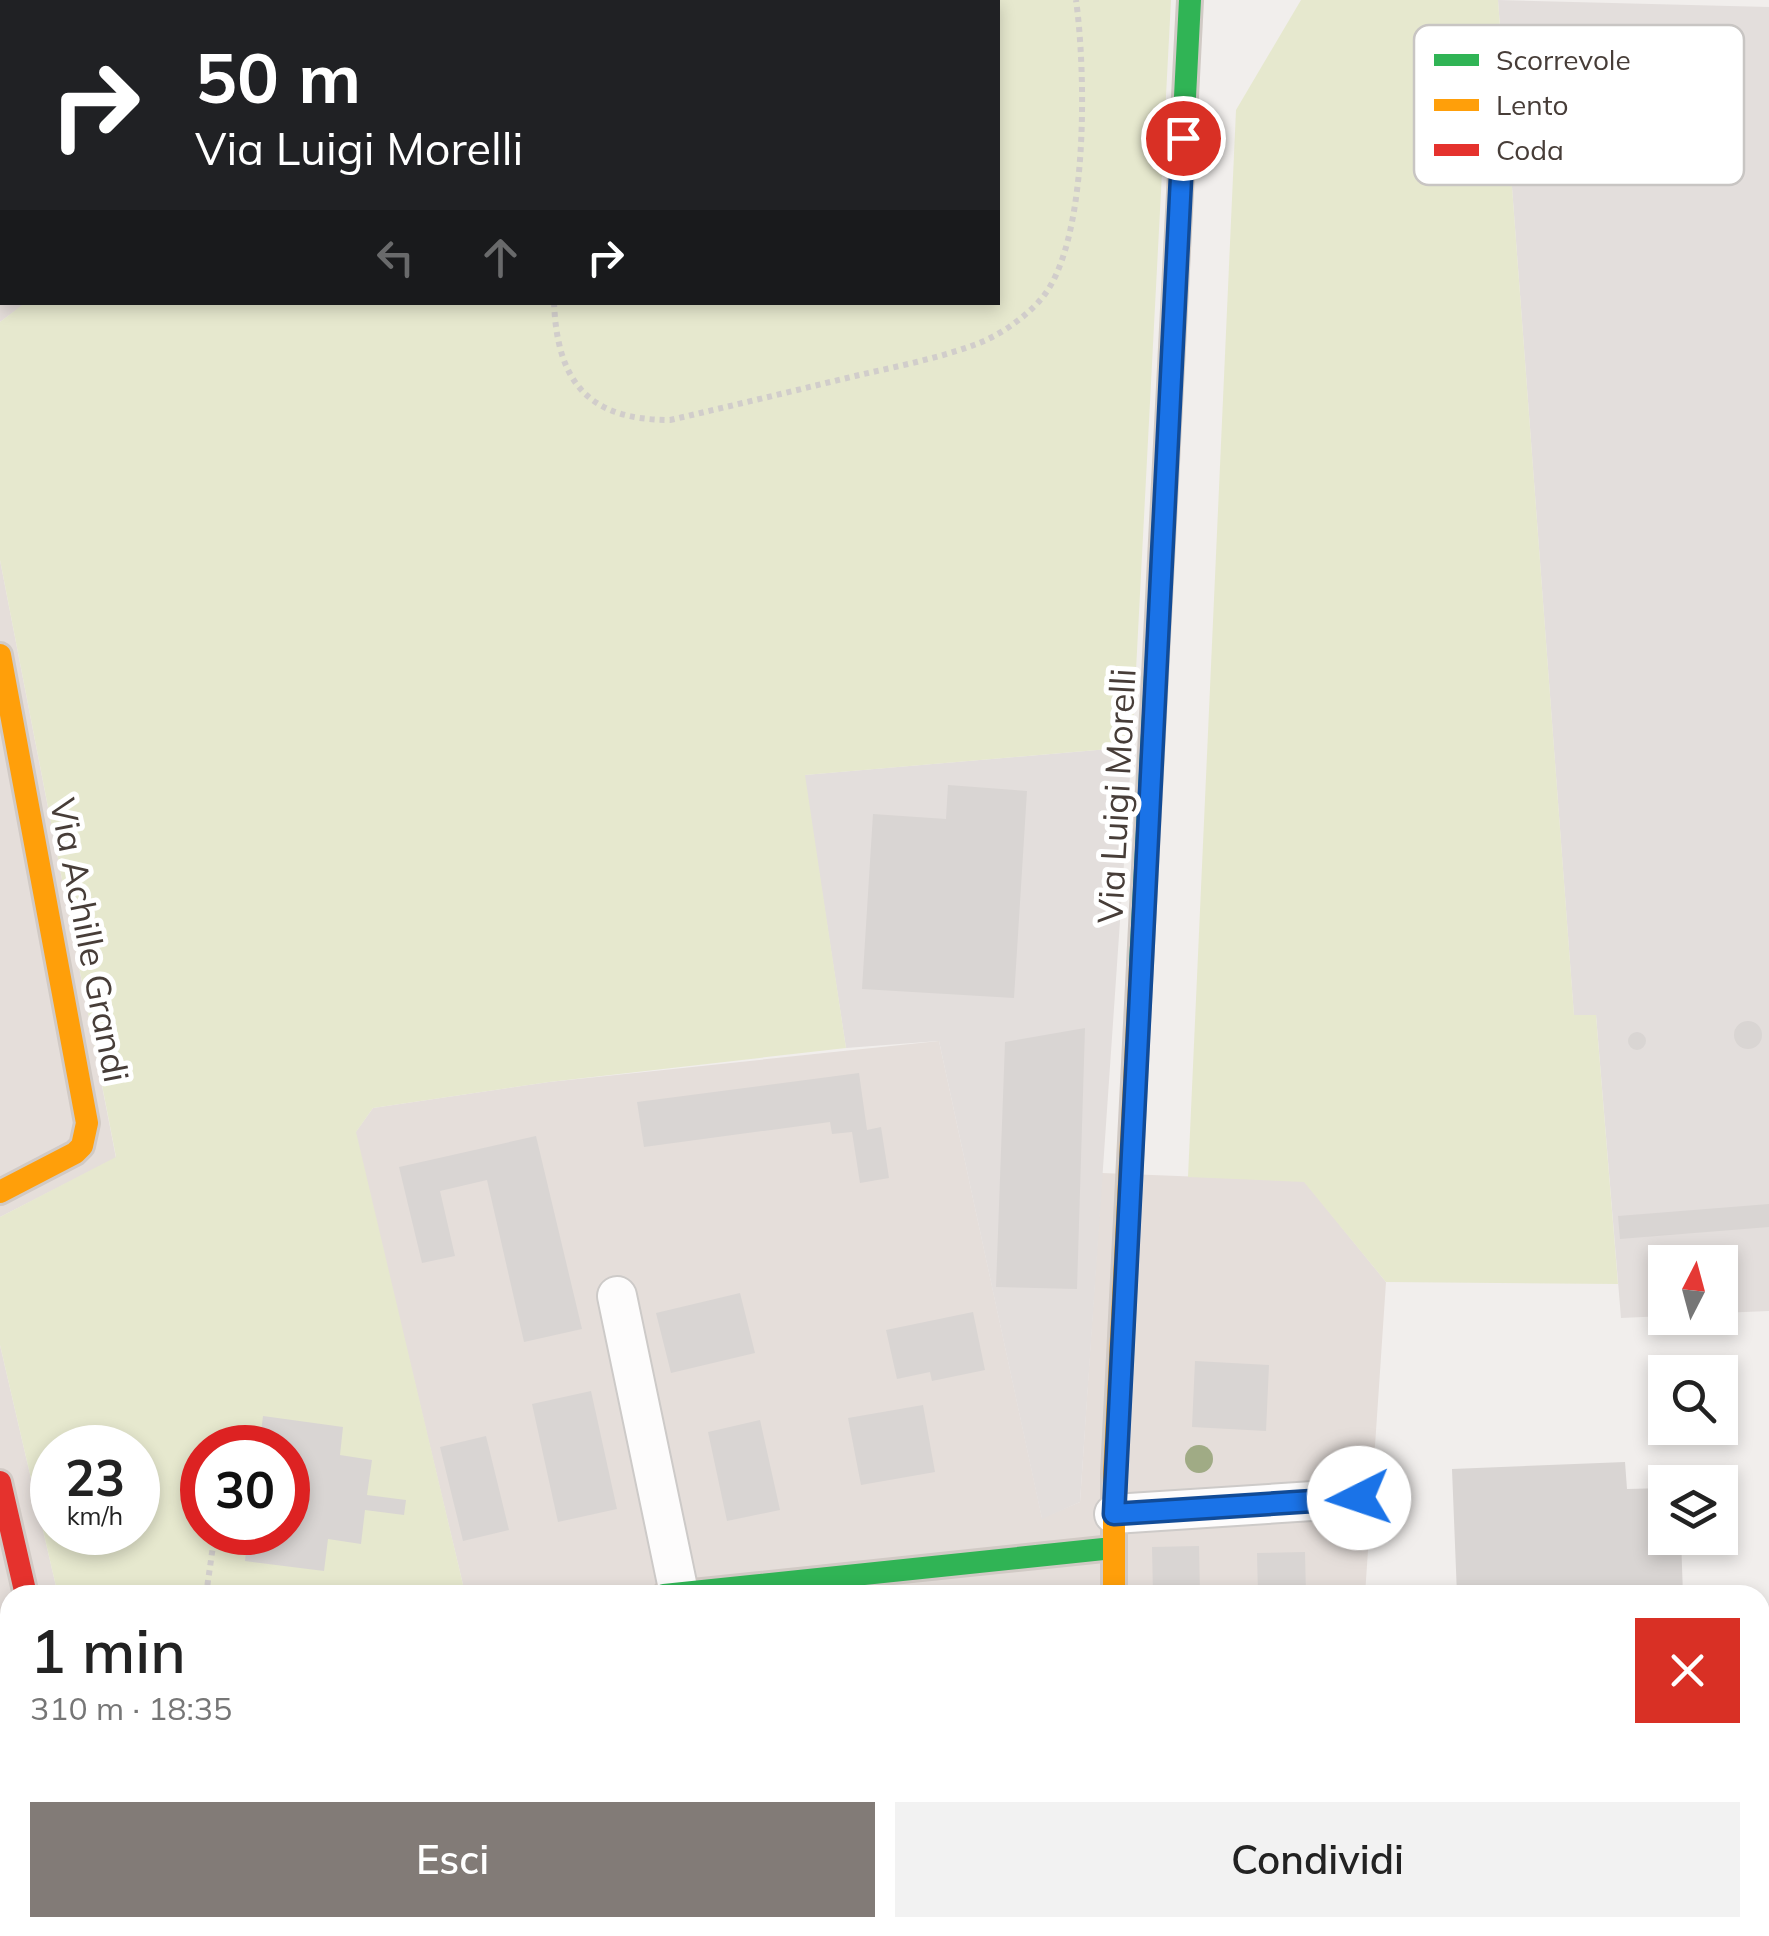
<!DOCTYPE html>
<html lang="it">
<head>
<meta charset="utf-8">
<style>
  body { margin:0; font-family:Mulish,sans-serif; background:#f2f2f2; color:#222; height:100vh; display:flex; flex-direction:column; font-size:38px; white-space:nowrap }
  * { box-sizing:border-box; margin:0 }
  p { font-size:32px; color:#767676 }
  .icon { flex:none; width:55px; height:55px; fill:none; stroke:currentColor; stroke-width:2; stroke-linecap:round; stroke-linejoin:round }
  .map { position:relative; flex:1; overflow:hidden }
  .sheet { position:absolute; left:0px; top:1585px; width:1770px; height:352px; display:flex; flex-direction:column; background:#fff; border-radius:30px 30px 0 0; box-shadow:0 5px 15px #0003 }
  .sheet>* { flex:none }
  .hud { position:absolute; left:0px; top:0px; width:1000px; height:305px; box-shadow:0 5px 15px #0003; background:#202124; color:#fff; overflow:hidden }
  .needle { width:65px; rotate:6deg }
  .tools { position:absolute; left:1648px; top:1245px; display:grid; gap:20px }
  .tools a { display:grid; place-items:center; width:90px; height:90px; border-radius:0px; background:#fff; box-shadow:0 5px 15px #0003; font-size:50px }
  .speed { position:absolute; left:30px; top:1425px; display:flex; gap:20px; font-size:50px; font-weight:700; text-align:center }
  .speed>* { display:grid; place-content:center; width:130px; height:130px; border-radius:50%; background:#fff; box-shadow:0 5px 15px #0003; line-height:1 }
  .speed small { font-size:25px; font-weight:400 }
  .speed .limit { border:15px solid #d22; background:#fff; color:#111 }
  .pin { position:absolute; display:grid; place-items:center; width:85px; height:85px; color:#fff; margin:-42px; border:5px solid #fff; border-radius:50%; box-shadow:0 2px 10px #0007 }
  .me { position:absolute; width:110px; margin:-55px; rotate:266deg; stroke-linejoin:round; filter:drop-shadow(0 0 8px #0008) }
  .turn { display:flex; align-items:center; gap:35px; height:210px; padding:0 30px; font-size:45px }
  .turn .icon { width:130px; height:130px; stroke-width:2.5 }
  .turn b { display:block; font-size:70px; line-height:85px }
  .lanes { display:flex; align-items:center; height:95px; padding:0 30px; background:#0003; justify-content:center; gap:50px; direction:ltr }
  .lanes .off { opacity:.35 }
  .round { display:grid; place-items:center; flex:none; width:105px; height:105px; border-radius:0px; background:#f2f2f2 }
  .head { display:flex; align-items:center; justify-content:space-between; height:170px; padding:0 30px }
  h1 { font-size:60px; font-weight:600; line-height:75px }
  .cta { display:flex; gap:20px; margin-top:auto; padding:20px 30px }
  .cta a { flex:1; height:115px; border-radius:0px; background:#827b77; color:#fff; font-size:40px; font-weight:600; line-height:115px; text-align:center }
  .cta a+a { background:#f2f2f2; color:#222 }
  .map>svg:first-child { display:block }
  .residential { fill:#e5deda }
  .industrial { fill:#e3dedc }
  .green { fill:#e6e8ce; fill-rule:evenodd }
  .building { fill:#d9d5d3 }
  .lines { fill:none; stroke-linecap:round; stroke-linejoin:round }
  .street-casing { stroke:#cdcac8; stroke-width:42 }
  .fast-casing { stroke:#d1cac5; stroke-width:28 }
  .slow-casing { stroke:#d1cac5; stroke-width:28 }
  .jam-casing { stroke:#d1cac5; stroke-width:28 }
  .path { stroke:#d1cdcb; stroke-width:6; stroke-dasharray:5 5; stroke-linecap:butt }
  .street { stroke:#fdfcfc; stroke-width:38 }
  .fast { stroke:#30b455; stroke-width:22 }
  .slow { stroke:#ff9f0a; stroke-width:22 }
  .jam { stroke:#e5322d; stroke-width:22 }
  .tree { fill:#a0ab85 }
  .route-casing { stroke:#114b97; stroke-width:25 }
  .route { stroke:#1a73e8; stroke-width:18 }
  .labels { text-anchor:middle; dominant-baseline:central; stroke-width:10; stroke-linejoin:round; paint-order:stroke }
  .street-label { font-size:35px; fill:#473d38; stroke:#fff }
  .key { fill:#fff; stroke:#c8c5c3; stroke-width:2.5 }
  .key-label { font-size:28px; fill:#473d38 }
</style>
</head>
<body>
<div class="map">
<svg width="1769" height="1936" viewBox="0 0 1769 1936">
  <rect width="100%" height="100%" fill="#f1eeec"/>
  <path class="residential" d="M 0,0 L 338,0 L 2,2 L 2,302 L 26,303 L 0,322 Z
    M 0,560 L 116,1158 L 0,1217 Z
    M 939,1041 L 1042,1518 L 1080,1502 L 1102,1173 L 1304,1181 L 1386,1282 L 1365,1595 L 460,1595 L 465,1593 L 355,1133 L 373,1108 L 549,1082 Z
    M 0,1345 L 58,1595 L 10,1595 L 10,1928 L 1359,1928 L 1359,1936 L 0,1936 Z"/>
  <path class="industrial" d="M 1498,0 L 1769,7 L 1769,1311 L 1720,1313 L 1720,1262 L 1665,1262 L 1665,1316 L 1621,1318 L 1596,1015 L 1574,1016 Z
    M 1132,747 L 1080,1502 L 1042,1519 L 939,1041 L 846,1048 L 804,775 Z
    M 1760,1699 L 1769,1699 L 1769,1936 L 1686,1936 L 1689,1928 L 1760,1928 Z"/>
  <path class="green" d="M 338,0 L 1171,0 L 1132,747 L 805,775 L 846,1048 L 549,1082 L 373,1108 L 356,1132 L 465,1593 L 58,1595 L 0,1345 L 0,1217 L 116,1157 L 0,560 L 0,322 L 26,302 L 998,302 L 998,2 L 330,2 ZM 52,1448 L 138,1448 L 138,1532 L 52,1532 ZM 202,1448 L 288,1448 L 288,1532 L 202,1532 Z
    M 1301,0 L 1498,0 L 1574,1015 L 1596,1015 L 1618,1284 L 1386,1282 L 1304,1182 L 1188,1177 L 1236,110 Z"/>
  <path class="building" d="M 948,785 L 1027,791 L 1014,998 L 862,989 L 873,814 L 946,819 Z
    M1734 1035a14 14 0 1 1 28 0a14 14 0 1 1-28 0Z
    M 1085,1028 L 1077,1289 L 996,1287 L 1005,1042 Z
    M1628 1041a9 9 0 1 1 18 0a9 9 0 1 1-18 0Z
    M 859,1073 L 867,1130 L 881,1127 L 889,1178 L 860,1183 L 852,1132 L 832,1134 L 830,1122 L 644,1147 L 637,1102 Z
    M 536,1136 L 582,1329 L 524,1342 L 487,1180 L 440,1191 L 455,1256 L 422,1263 L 399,1167 Z
    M 1769,1204 L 1769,1227 L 1620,1239 L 1618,1216 Z
    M 740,1293 L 755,1353 L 671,1373 L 656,1313 Z
    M 973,1312 L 985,1370 L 932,1381 L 930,1372 L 897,1379 L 886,1330 Z
    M 1195,1361 L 1269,1365 L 1266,1431 L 1192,1427 Z
    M 591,1391 L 617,1509 L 558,1522 L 532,1404 Z
    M 923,1405 L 935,1472 L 861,1485 L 848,1418 Z
    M 263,1416 L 343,1427 L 340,1455 L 372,1460 L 367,1495 L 406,1500 L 404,1515 L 365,1510 L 361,1544 L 328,1539 L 324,1571 L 245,1561 L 248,1532 L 288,1532 L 288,1448 L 259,1448 Z
    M 760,1420 L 780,1510 L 727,1521 L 708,1432 Z
    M 486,1436 L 509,1530 L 463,1541 L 440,1447 Z
    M 1625,1462 L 1627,1489 L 1665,1488 L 1665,1538 L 1681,1538 L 1683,1595 L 1457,1595 L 1452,1469 Z
    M 1199,1546 L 1200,1595 L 1153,1595 L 1152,1547 Z
    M 1305,1552 L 1306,1595 L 1258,1595 L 1257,1553 Z
    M 10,1644 L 10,1733 L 0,1736 L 0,1646 Z
    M 0,1835 L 10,1835 L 10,1906 L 0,1906 Z
    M 339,1928 L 396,1928 L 396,1936 L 339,1936 Z
    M 539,1928 L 584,1928 L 584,1936 L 539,1936 Z
    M 639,1928 L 706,1928 L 707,1936 L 640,1936 Z
    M 870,1928 L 926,1928 L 926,1936 L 869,1936 Z
    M 974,1928 L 1030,1928 L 1030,1936 L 974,1936 Z
    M 1153,1928 L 1192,1928 L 1192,1936 L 1153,1936 Z"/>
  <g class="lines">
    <g class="street-casing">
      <path id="street" d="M 0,93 L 2,93
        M 617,1296 L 679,1593
        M 1114,1514 L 1359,1498
        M 0,1787 L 10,1783
        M 191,1928 L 191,1936"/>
    </g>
    <g class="fast-casing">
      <path id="fast" d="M 1140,965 L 1190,0
        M 664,1595 L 1113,1548"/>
    </g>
    <g class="slow-casing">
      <path id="slow" d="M 0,655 L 87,1123 L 82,1146 L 75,1153 L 0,1192
        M 1114,1595 L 1114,1474 L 1140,965
        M 1119,1928 L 1119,1936"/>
    </g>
    <g class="jam-casing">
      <path id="jam" d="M 0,1482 L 26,1595"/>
    </g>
    <path class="path" d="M 620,2 L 622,0
      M 554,302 C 557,382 588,420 670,420 C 731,406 793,391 855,376 C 894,367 936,359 974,345 C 999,336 1025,318 1042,298 C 1089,241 1086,72 1076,0
      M 206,1595 L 215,1532"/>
    <use href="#street" class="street"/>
    <use href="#fast" class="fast"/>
    <use href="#slow" class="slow"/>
    <use href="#jam" class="jam"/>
  </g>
  <circle class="tree" cx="1199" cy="1459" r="14"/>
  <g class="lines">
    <g class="route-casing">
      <path id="route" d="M 1183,138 L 1114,1514 L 1359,1498"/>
    </g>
    <use href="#route" class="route"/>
  </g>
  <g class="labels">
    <g class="street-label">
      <text transform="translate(1116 796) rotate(-87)">Via Luigi Morelli</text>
      <text transform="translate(90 940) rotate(79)">Via Achille Grandi</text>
    </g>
  </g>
  <rect x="1414" y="25" width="330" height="160" rx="15" class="key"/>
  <rect x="1434" y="54" width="45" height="12" fill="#30b455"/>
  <rect x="1434" y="99" width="45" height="12" fill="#ff9f0a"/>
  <rect x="1434" y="144" width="45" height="12" fill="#e5322d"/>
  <g class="key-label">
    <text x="1496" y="70">Scorrevole</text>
    <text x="1496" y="115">Lento</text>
    <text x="1496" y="160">Coda</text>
  </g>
</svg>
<div class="tools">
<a><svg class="needle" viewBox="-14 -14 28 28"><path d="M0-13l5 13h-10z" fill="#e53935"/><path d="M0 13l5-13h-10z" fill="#767676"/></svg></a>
<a><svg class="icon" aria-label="search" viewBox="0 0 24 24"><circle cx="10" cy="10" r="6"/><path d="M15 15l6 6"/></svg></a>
<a><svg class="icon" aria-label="layers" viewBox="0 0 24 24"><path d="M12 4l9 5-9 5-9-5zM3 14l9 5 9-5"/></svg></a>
</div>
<div class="speed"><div>23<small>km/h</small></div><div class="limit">30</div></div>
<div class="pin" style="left:1183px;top:138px;background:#d93025"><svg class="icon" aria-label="arrive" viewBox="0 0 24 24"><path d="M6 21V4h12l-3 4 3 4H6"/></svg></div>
<svg class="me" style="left:1359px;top:1498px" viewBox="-20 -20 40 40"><circle r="19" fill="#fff"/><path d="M0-13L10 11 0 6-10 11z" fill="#1a73e8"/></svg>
<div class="hud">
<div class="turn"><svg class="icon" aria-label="right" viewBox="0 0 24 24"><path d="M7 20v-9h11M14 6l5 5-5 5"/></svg><div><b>50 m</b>Via Luigi Morelli</div></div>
<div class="lanes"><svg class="icon off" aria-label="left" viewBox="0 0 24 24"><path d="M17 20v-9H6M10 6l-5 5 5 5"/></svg><svg class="icon off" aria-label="ahead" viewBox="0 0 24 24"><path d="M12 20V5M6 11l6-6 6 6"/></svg><svg class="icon" aria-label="right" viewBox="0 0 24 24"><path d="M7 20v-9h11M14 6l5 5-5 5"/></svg></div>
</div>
<section class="sheet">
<div class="head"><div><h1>1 min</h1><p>310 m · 18:35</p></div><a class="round" style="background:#d93025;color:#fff"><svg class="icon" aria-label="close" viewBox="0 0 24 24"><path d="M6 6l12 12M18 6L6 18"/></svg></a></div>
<div class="cta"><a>Esci</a><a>Condividi</a></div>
</section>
</div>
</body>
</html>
